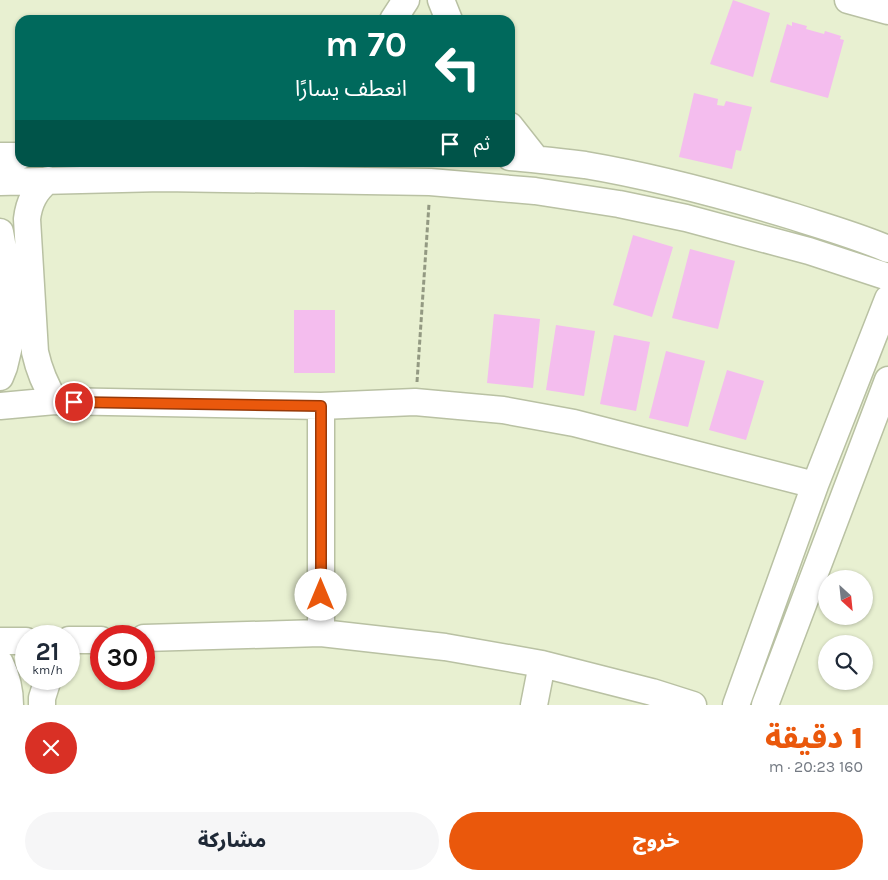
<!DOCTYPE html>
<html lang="ar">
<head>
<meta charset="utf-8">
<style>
  body { margin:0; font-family:Karla,"Noto Sans Arabic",sans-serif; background:#f6f6f7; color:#1f2937; direction:rtl; height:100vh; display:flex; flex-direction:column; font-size:19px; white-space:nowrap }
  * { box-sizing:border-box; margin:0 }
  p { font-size:16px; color:#747a83 }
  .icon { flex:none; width:28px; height:28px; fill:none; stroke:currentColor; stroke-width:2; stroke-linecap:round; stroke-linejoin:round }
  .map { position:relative; height:705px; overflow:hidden; direction:ltr }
  .panel { display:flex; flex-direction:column; background:#fff; flex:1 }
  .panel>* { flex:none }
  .banner { position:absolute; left:15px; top:15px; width:500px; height:152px; border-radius:15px; box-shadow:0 1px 4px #0004; direction:rtl; background:#00695c; color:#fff; overflow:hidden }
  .needle { width:32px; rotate:153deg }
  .controls { position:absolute; left:818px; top:570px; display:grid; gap:10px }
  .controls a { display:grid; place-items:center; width:55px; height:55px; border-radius:50%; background:#fff; box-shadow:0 1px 4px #0004; font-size:25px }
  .speed { position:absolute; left:15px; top:625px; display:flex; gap:10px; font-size:25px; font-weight:700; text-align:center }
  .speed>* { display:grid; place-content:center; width:65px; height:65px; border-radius:50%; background:#fff; box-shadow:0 1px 4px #0004; line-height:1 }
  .speed small { font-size:12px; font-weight:400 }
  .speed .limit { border:8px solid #d22; background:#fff; color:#111 }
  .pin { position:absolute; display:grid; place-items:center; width:42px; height:42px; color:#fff; margin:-21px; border:2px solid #fff; border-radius:50%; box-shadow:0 1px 5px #0007 }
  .me { position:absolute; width:55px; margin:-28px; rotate:0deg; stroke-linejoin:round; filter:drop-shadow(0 0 4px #0008) }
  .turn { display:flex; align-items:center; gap:18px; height:105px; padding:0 25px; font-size:22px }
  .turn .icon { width:65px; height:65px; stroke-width:2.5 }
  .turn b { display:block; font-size:35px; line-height:42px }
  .then { display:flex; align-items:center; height:48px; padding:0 25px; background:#0003; gap:10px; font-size:19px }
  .round { display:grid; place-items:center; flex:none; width:52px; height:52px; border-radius:26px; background:#f6f6f7 }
  .headline { display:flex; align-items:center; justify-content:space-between; height:85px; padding:0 25px }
  h1 { font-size:30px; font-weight:800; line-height:38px; color:#ea580c }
  .cta { display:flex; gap:10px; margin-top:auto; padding:10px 25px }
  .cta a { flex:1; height:58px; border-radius:30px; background:#ea580c; color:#fff; font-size:20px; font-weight:800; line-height:58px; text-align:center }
  .cta a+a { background:#f6f6f7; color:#1f2937 }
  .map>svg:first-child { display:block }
  .building { fill:#f4bdee }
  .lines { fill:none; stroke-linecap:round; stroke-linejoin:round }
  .minor-casing { stroke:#b9c1a3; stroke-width:29 }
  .path { stroke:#939982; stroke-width:3; stroke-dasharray:5 2.5; stroke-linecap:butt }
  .minor { stroke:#fff; stroke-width:26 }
  .route-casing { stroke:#983908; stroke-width:12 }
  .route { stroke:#ea580c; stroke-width:9 }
</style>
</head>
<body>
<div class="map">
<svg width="888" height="705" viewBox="0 0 888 705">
  <rect width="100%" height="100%" fill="#e8f0d1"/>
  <path class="building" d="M 733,0 L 770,13 L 753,77 L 710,64 Z
    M 792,22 L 807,26 L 806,29 L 824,34 L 825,31 L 841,36 L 840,39 L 844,40 L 828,98 L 770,82 L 787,24 L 792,26 Z
    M 694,93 L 718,99 L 717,105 L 724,106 L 726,101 L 752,107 L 741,151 L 736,150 L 732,169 L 679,157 Z
    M 633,235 L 673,247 L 652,317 L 613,305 Z
    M 690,249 L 735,261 L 718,329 L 672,318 Z
    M 294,310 L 335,310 L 335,373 L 294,373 Z
    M 494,314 L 540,319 L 533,388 L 487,383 Z
    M 556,325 L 595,331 L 584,396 L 546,390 Z
    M 614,335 L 650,342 L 636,411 L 600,404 Z
    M 666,351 L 705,361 L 688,427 L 649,418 Z
    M 727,370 L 764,381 L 746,440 L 709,430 Z"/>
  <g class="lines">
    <g class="minor-casing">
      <path id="minor" d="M 441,0 L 449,20
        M 848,0 L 888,11
        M 393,20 L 406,0
        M 510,126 L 536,159
        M 0,156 L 20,156
        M 510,157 C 535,159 560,162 585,165 C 656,177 726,196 795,217 C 826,227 858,236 888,249
        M 48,180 C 35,191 29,202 27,219 L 35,352 C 39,370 45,385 55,401
        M 0,182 L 162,178 L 430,182 L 535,191 L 619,204 L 686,218 L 809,251 L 888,277
        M 0,232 L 5,259 L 7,282 L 9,346 L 4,367 L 0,377
        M 0,406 L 55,401 L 321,406 L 415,402 L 503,410 L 574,423 L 815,485
        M 321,633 L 321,406
        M 144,638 L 321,633 L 445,647 L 542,664 L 652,692 L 693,705
        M 69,640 L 101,640
        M 0,641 L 26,641
        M 0,663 C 7,677 10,689 10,705
        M 42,705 L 42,698 L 48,679
        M 534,705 L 542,664
        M 736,705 L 815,485 L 888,299
        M 765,705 L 888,380"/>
    </g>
    <path class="path" d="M 417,382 L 429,204"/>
    <use href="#minor" class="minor"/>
  </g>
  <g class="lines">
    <g class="route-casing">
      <path id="route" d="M 74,402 L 321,406 L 321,595"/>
    </g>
    <use href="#route" class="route"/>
  </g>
</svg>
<div class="controls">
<a><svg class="needle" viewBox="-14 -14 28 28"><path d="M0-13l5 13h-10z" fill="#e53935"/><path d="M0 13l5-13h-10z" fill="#747a83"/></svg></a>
<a><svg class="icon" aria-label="search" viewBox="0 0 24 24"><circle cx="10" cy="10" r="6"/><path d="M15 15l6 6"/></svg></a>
</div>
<div class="speed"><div>21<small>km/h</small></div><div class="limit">30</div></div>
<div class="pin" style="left:74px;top:402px;background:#d93025"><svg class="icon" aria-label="arrive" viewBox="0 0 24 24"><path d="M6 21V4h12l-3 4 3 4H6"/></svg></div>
<svg class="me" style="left:321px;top:595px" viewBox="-20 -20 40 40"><circle r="19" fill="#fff"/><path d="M0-13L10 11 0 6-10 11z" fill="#ea580c"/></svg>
<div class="banner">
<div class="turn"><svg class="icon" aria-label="left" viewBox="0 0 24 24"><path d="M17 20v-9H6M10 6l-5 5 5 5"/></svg><div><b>70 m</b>انعطف يسارًا</div></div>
<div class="then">ثم<svg class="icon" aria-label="arrive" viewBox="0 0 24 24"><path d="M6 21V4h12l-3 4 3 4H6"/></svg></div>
</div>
</div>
<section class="panel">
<div class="headline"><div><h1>1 دقيقة</h1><p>160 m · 20:23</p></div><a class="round" style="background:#d93025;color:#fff"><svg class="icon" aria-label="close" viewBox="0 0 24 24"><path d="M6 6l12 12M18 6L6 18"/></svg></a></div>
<div class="cta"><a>خروج</a><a>مشاركة</a></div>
</section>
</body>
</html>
